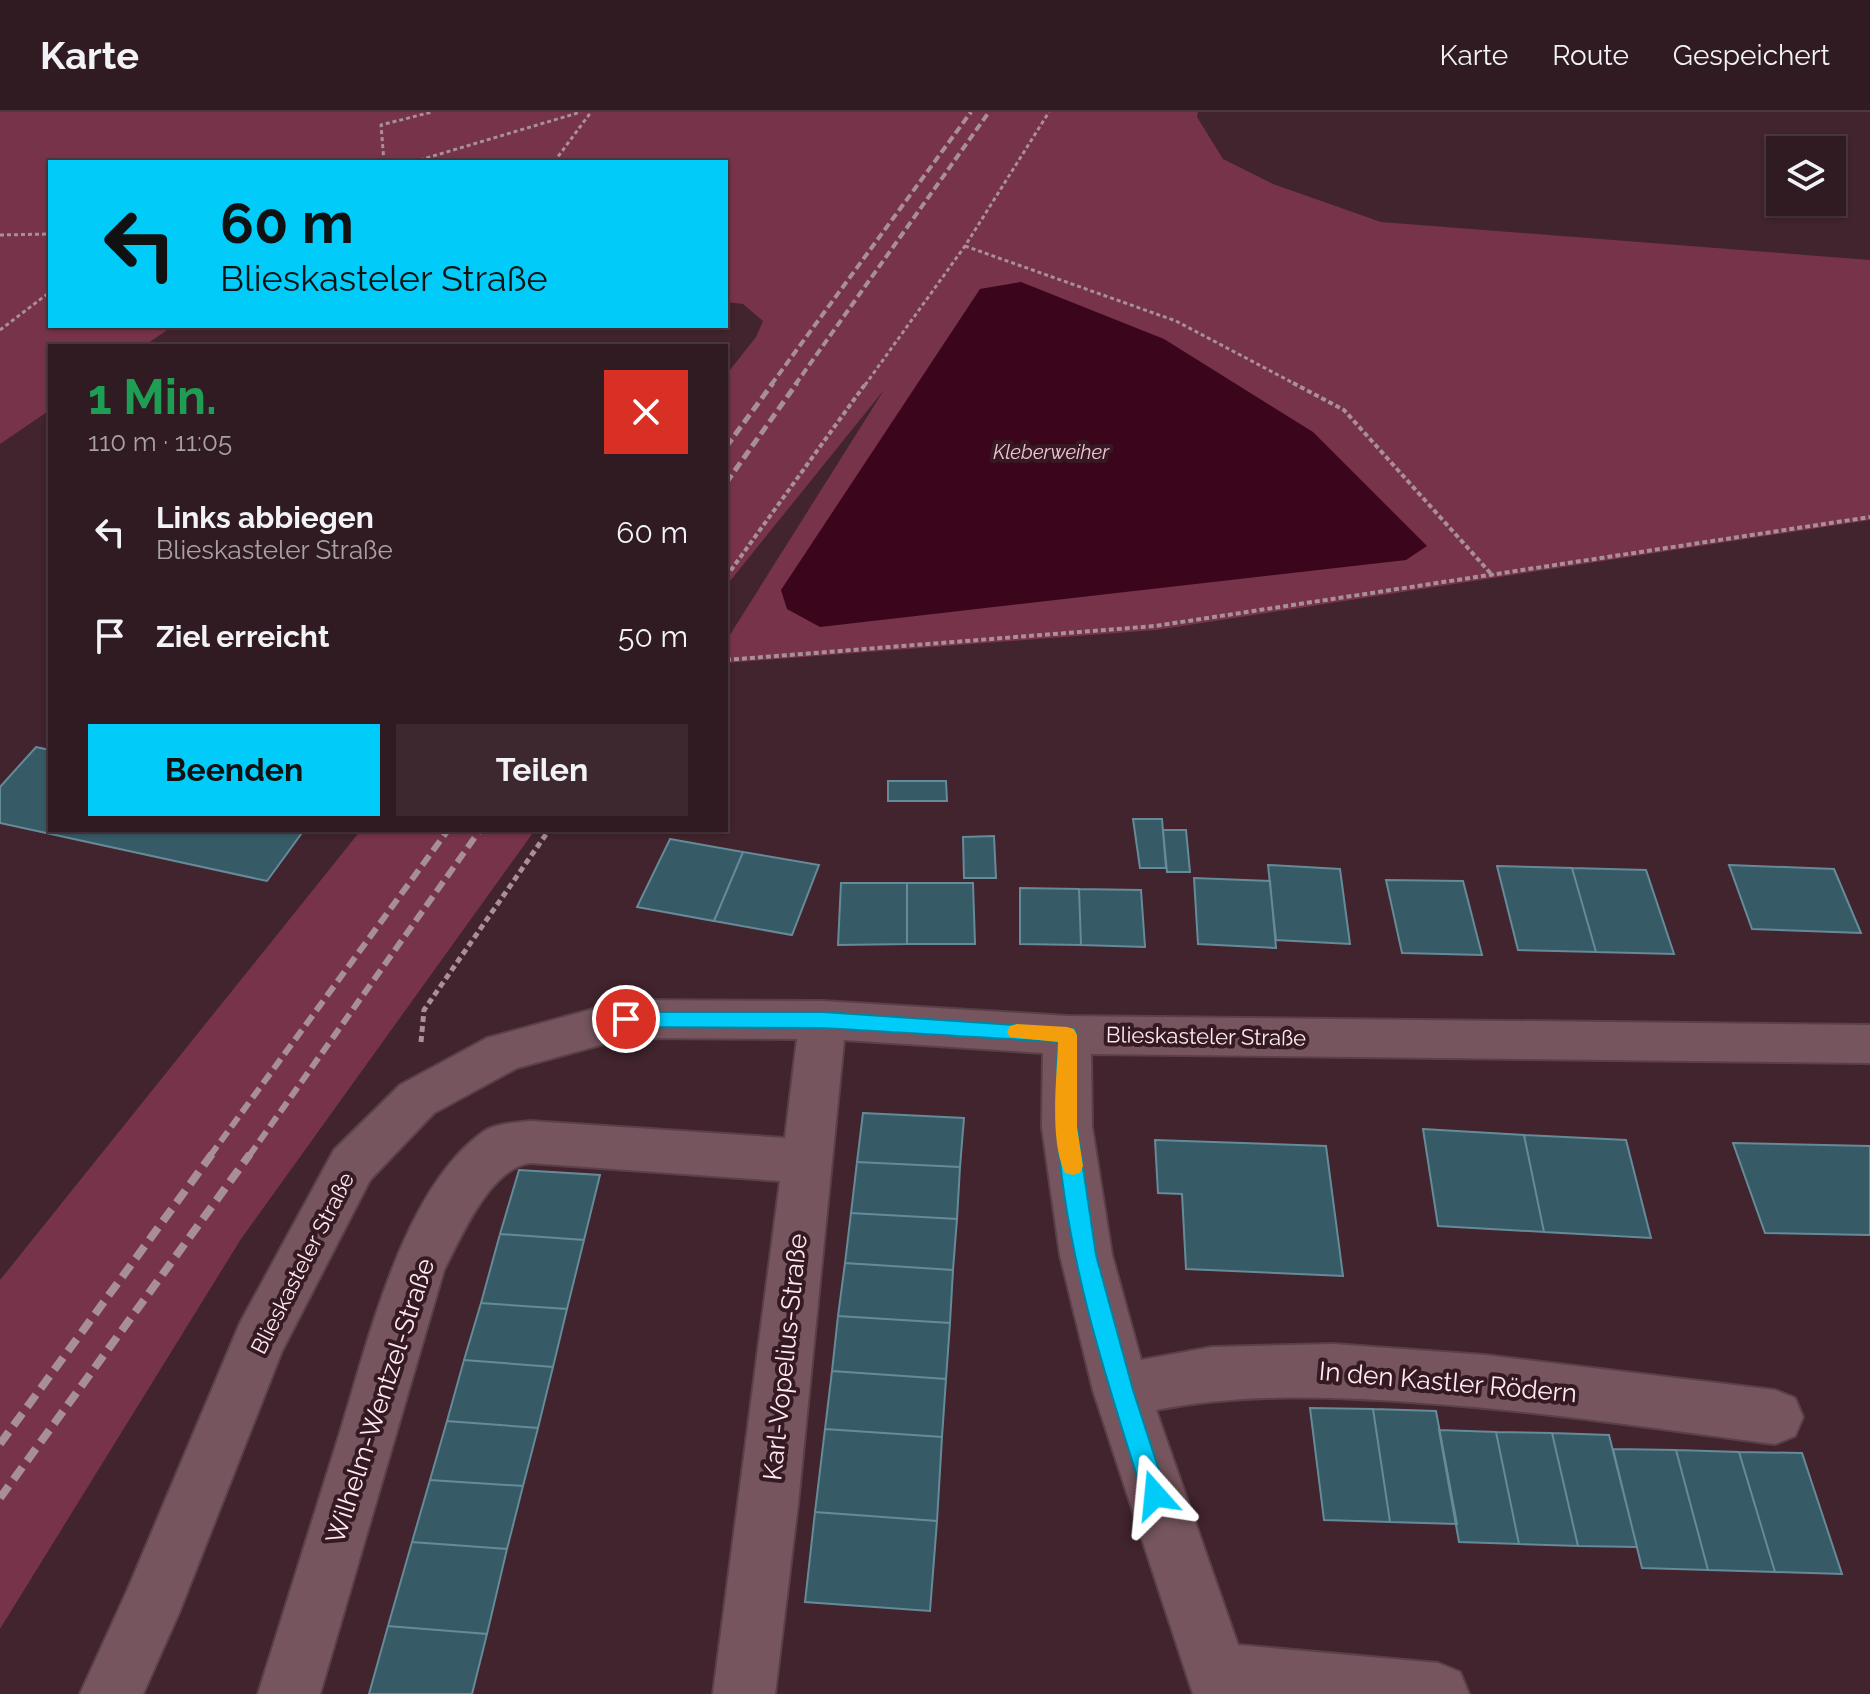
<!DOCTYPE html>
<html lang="de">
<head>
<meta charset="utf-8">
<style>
  body { margin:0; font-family:Raleway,sans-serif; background:#3d282f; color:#f1f3f6; height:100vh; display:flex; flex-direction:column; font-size:30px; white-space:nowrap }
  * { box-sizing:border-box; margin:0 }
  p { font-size:26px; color:#a8a1a5 }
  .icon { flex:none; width:44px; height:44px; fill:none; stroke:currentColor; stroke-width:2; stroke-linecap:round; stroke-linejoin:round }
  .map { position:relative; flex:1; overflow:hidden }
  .panel { position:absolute; left:48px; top:232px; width:680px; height:488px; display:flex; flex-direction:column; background:#311b22; border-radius:0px; box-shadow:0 2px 6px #0004,0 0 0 2px #4c3940 }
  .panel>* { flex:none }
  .top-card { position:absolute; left:48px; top:48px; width:680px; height:168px; border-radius:0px; box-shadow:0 2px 6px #0004,0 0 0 2px #4c3940; background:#00cbf9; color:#111; overflow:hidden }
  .controls { position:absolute; left:1766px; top:24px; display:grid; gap:16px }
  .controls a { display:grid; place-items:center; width:80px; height:80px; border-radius:0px; background:#311b22; box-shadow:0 2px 6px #0004,0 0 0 2px #4c3940; font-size:40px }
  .pin { position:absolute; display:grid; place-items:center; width:68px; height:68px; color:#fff; margin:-34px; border:4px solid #fff; border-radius:50%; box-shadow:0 2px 8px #0007 }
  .me { position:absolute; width:88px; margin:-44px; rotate:342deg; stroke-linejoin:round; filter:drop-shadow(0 0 6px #0008) }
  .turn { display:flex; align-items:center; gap:28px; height:168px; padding:0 40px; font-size:36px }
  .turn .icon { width:104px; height:104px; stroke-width:2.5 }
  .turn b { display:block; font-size:56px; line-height:68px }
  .round { display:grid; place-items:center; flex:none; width:84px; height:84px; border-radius:0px; background:#3d282f }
  .headline { display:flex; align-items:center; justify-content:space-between; height:136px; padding:0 40px }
  h1 { font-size:48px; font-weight:700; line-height:60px; color:#1e9e55 }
  .primary-button { display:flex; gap:16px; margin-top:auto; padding:16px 40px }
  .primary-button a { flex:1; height:92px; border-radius:0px; background:#00cbf9; color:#111; font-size:32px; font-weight:700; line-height:92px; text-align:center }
  .primary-button a+a { background:#3d282f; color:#f1f3f6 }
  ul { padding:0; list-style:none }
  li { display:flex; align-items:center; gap:24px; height:104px; padding:0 40px }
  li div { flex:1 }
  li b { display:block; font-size:30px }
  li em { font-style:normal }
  header { display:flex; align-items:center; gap:48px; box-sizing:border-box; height:112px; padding:0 40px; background:#311b22; border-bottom:2px solid #4c3940 }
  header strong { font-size:38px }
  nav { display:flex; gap:44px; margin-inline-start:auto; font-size:28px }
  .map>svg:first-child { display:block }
  .green { fill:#76334a }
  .water { fill:#3b061c }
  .building { fill:#365a66; stroke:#668b98; stroke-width:2 }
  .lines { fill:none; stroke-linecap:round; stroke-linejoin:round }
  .minor-casing { stroke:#5a4149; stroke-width:4 }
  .path-far2 { stroke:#a89096; stroke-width:3; stroke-dasharray:4 3; stroke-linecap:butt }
  .path-far1 { stroke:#a89096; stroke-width:4; stroke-dasharray:5 3; stroke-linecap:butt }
  .path { stroke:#a89096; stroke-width:5; stroke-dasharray:6 4; stroke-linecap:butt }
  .minor { fill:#76555e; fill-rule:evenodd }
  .rail-far3 { stroke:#a88f96; stroke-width:4; stroke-dasharray:8 4; stroke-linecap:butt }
  .rail-far2 { stroke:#a88f96; stroke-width:5; stroke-dasharray:10 5; stroke-linecap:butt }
  .rail-far1 { stroke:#a88f96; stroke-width:6; stroke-dasharray:12 6; stroke-linecap:butt }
  .rail { stroke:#a88f96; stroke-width:8; stroke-dasharray:15 8; stroke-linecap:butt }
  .route { fill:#00cbf9; stroke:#0084a2; stroke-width:2 }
  .slow { fill:#f59e0b }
  .labels { text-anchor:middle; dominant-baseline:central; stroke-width:8; stroke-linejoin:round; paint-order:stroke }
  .far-water-label { font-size:20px; font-style:italic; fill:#f2c5d1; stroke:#361a23 }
  .street-label { font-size:22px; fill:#feeaef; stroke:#361a23 }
  .near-street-label { font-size:26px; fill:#feeaef; stroke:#361a23 }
</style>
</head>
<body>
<header>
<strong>Karte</strong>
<nav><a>Karte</a><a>Route</a><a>Gespeichert</a></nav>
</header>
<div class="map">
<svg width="1870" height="1582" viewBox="0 0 1870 1582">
  <rect width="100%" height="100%" fill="#41242d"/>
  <path class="green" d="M 0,0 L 1198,0 L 1197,5 L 1223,47 L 1273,72 L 1381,110 L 1870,148 L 1870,408 L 1156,518 L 726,551 L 726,529 L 884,278 L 726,474 L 726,263 L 756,225 L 763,209 L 743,192 L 726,190 L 726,50 L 50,50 L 50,214 L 173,214 L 144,234 L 50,234 L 50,298 L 0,332 Z
    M 361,718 L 535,718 L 241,1127 L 0,1517 L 0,1168 Z"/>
  <path class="water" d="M 1021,170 L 1164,227 L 1313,320 L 1427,434 L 1406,448 L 820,515 L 787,497 L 781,478 L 980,177 Z"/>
  <path class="building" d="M 36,635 L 50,638 L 50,718 L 304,718 L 267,769 L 0,711 L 0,675 Z
    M 888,669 L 946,669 L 947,689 L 888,689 Z
    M 1133,707 L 1162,707 L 1166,756 L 1140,756 Z
    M 1163,718 L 1186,718 L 1190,760 L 1167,760 Z
    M 994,724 L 996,766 L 964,766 L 963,725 Z
    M 670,727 L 743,740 L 714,809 L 637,795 Z
    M 743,740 L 819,753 L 792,823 L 714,809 Z
    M 1268,753 L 1340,757 L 1350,832 L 1276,828 Z
    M 1729,753 L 1834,757 L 1861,821 L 1752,817 Z
    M 1497,754 L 1572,756 L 1596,840 L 1518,838 Z
    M 1572,756 L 1646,758 L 1674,842 L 1596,840 Z
    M 1194,766 L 1270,769 L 1276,836 L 1198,832 Z
    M 1386,768 L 1463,769 L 1482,843 L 1402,841 Z
    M 841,771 L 907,771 L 907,832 L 838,833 Z
    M 907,771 L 973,771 L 975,832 L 907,832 Z
    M 1020,776 L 1079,777 L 1081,833 L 1020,832 Z
    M 1079,777 L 1141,778 L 1145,835 L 1081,833 Z
    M 863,1001 L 964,1006 L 960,1055 L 857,1050 Z
    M 1423,1017 L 1524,1023 L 1544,1120 L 1438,1114 Z
    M 1524,1023 L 1626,1028 L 1651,1126 L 1544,1120 Z
    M 1155,1028 L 1326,1034 L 1343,1164 L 1186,1157 L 1182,1082 L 1158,1081 Z
    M 1733,1031 L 1870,1034 L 1870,1123 L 1765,1121 Z
    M 857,1050 L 960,1055 L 957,1107 L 851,1101 Z
    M 519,1058 L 600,1063 L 584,1128 L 500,1122 Z
    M 851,1101 L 957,1107 L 953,1158 L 845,1151 Z
    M 500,1122 L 584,1128 L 567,1197 L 481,1191 Z
    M 845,1151 L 953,1158 L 950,1211 L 838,1204 Z
    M 481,1191 L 567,1197 L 553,1255 L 464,1248 Z
    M 838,1204 L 950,1211 L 946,1267 L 832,1259 Z
    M 464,1248 L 553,1255 L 538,1316 L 447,1309 Z
    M 832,1259 L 946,1267 L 942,1325 L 825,1317 Z
    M 1310,1296 L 1373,1297 L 1390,1410 L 1324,1408 Z
    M 1373,1297 L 1436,1299 L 1457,1412 L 1390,1410 Z
    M 447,1309 L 538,1316 L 523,1374 L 430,1368 Z
    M 825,1317 L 942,1325 L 937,1409 L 815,1400 Z
    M 1439,1318 L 1496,1320 L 1519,1432 L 1459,1430 Z
    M 1496,1320 L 1552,1321 L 1578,1434 L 1519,1432 Z
    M 1552,1321 L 1609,1323 L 1637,1435 L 1578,1434 Z
    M 1613,1337 L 1676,1338 L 1708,1458 L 1642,1456 Z
    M 1676,1338 L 1739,1340 L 1775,1460 L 1708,1458 Z
    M 1739,1340 L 1802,1341 L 1842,1462 L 1775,1460 Z
    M 430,1368 L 523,1374 L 507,1437 L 412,1430 Z
    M 815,1400 L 937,1409 L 930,1499 L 805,1490 Z
    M 412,1430 L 507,1437 L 487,1522 L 388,1514 Z
    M 388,1514 L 487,1522 L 472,1582 L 369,1582 Z"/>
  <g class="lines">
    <g class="minor-casing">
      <path id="minor" d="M 626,888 L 823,889 L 1067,904 L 1870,913 L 1870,951 L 1091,942 L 1092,1015 L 1112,1143 L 1141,1248 L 1212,1235 L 1333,1232 L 1485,1243 L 1775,1278 L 1795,1286 L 1803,1305 L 1795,1324 L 1775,1332 C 1658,1317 1541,1299 1423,1291 C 1333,1284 1245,1281 1156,1298 L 1238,1533 L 1438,1551 L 1460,1560 L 1469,1582 L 1193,1582 L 1093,1278 L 1060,1143 L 1042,1015 L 1043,941 L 844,928 L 798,1392 L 775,1582 L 713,1582 L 780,1069 L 530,1051 C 490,1056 461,1125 444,1158 L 320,1582 L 258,1582 C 284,1499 310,1416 336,1333 C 366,1240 400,1079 483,1020 C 496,1011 515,1011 530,1009 L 785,1026 L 797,927 L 626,926 L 517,956 L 434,1001 L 370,1068 L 282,1239 L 179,1501 L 143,1582 L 80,1582 L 127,1479 L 240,1211 L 334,1038 L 400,973 L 487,926 Z"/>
    </g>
    <path class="path-far2" d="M 384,50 L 381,13 L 432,0
      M 413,50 L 581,0
      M 554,50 L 591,0
      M 0,123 L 50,122
      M 965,134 L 1176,209 L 1297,273
      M 0,218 L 50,180
      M 865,273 L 965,134 L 1049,0"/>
    <path class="path-far1" d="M 1293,271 L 1344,298 L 1493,464
      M 726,465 L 866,271
      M 726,548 L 1155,514 L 1870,405"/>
    <path class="path" d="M 421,930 L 424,898 L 549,718"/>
    <use href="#minor" class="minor"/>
    <path class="rail-far3" d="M 771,273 L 971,0
      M 795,273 L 989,0"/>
    <path class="rail-far2" d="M 726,335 L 773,271
      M 726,371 L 797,271"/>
    <path class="rail-far1" d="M 210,1044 L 448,718
      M 249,1044 L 480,718"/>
    <path class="rail" d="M 0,1332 L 212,1042
      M 0,1386 L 250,1042"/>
  </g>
  <path class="route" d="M 626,900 L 823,900 L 1074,917 L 1077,923 L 1077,1015 L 1096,1143 L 1133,1278 L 1167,1383 L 1164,1391 L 1155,1395 L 1147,1391 L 1143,1383 C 1105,1264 1065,1141 1057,1015 C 1055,987 1057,958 1058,930 L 823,916 L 626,915 L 619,913 L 616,907 L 619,902 Z"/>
  <path class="slow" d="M 1017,912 L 1067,915 L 1074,917 L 1077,923 L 1077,1015 L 1083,1054 L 1080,1061 L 1073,1063 L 1065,1061 C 1049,1027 1057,967 1058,930 L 1010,925 L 1007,920 L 1010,914 Z"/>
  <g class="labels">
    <g class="far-water-label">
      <text x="1051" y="340">Kleberweiher</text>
    </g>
    <g class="street-label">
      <text transform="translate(1206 924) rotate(1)">Blieskasteler Straße</text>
      <text transform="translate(302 1151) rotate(-63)">Blieskasteler Straße</text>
    </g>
    <g class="near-street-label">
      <text transform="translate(785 1245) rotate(-84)">Karl-Vopelius-Straße</text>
      <text transform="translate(1448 1270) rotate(5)">In den Kastler Rödern</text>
      <text transform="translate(380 1289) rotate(-72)">Wilhelm-Wentzel-Straße</text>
    </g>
  </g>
</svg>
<div class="controls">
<a><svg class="icon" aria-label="layers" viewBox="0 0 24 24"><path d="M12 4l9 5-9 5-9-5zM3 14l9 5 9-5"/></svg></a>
</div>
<div class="pin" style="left:626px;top:907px;background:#d93025"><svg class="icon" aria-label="arrive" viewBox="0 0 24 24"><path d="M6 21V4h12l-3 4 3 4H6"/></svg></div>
<svg class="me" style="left:1155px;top:1383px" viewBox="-20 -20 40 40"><path d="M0-17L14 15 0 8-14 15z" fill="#00cbf9" stroke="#fff" stroke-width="4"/></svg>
<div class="top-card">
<div class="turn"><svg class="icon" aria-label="left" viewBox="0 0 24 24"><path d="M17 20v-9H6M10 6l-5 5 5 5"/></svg><div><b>60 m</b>Blieskasteler Straße</div></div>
</div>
<section class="panel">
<div class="headline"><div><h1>1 Min.</h1><p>110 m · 11:05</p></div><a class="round" style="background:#d93025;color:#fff"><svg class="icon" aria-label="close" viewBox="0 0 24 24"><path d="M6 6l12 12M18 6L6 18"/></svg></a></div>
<ul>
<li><svg class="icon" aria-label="left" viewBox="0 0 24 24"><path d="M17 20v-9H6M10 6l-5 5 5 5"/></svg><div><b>Links abbiegen</b><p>Blieskasteler Straße</p></div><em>60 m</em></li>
<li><svg class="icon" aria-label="arrive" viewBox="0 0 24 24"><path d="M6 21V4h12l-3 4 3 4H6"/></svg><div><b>Ziel erreicht</b></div><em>50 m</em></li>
</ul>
<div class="primary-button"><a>Beenden</a><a>Teilen</a></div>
</section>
</div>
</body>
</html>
